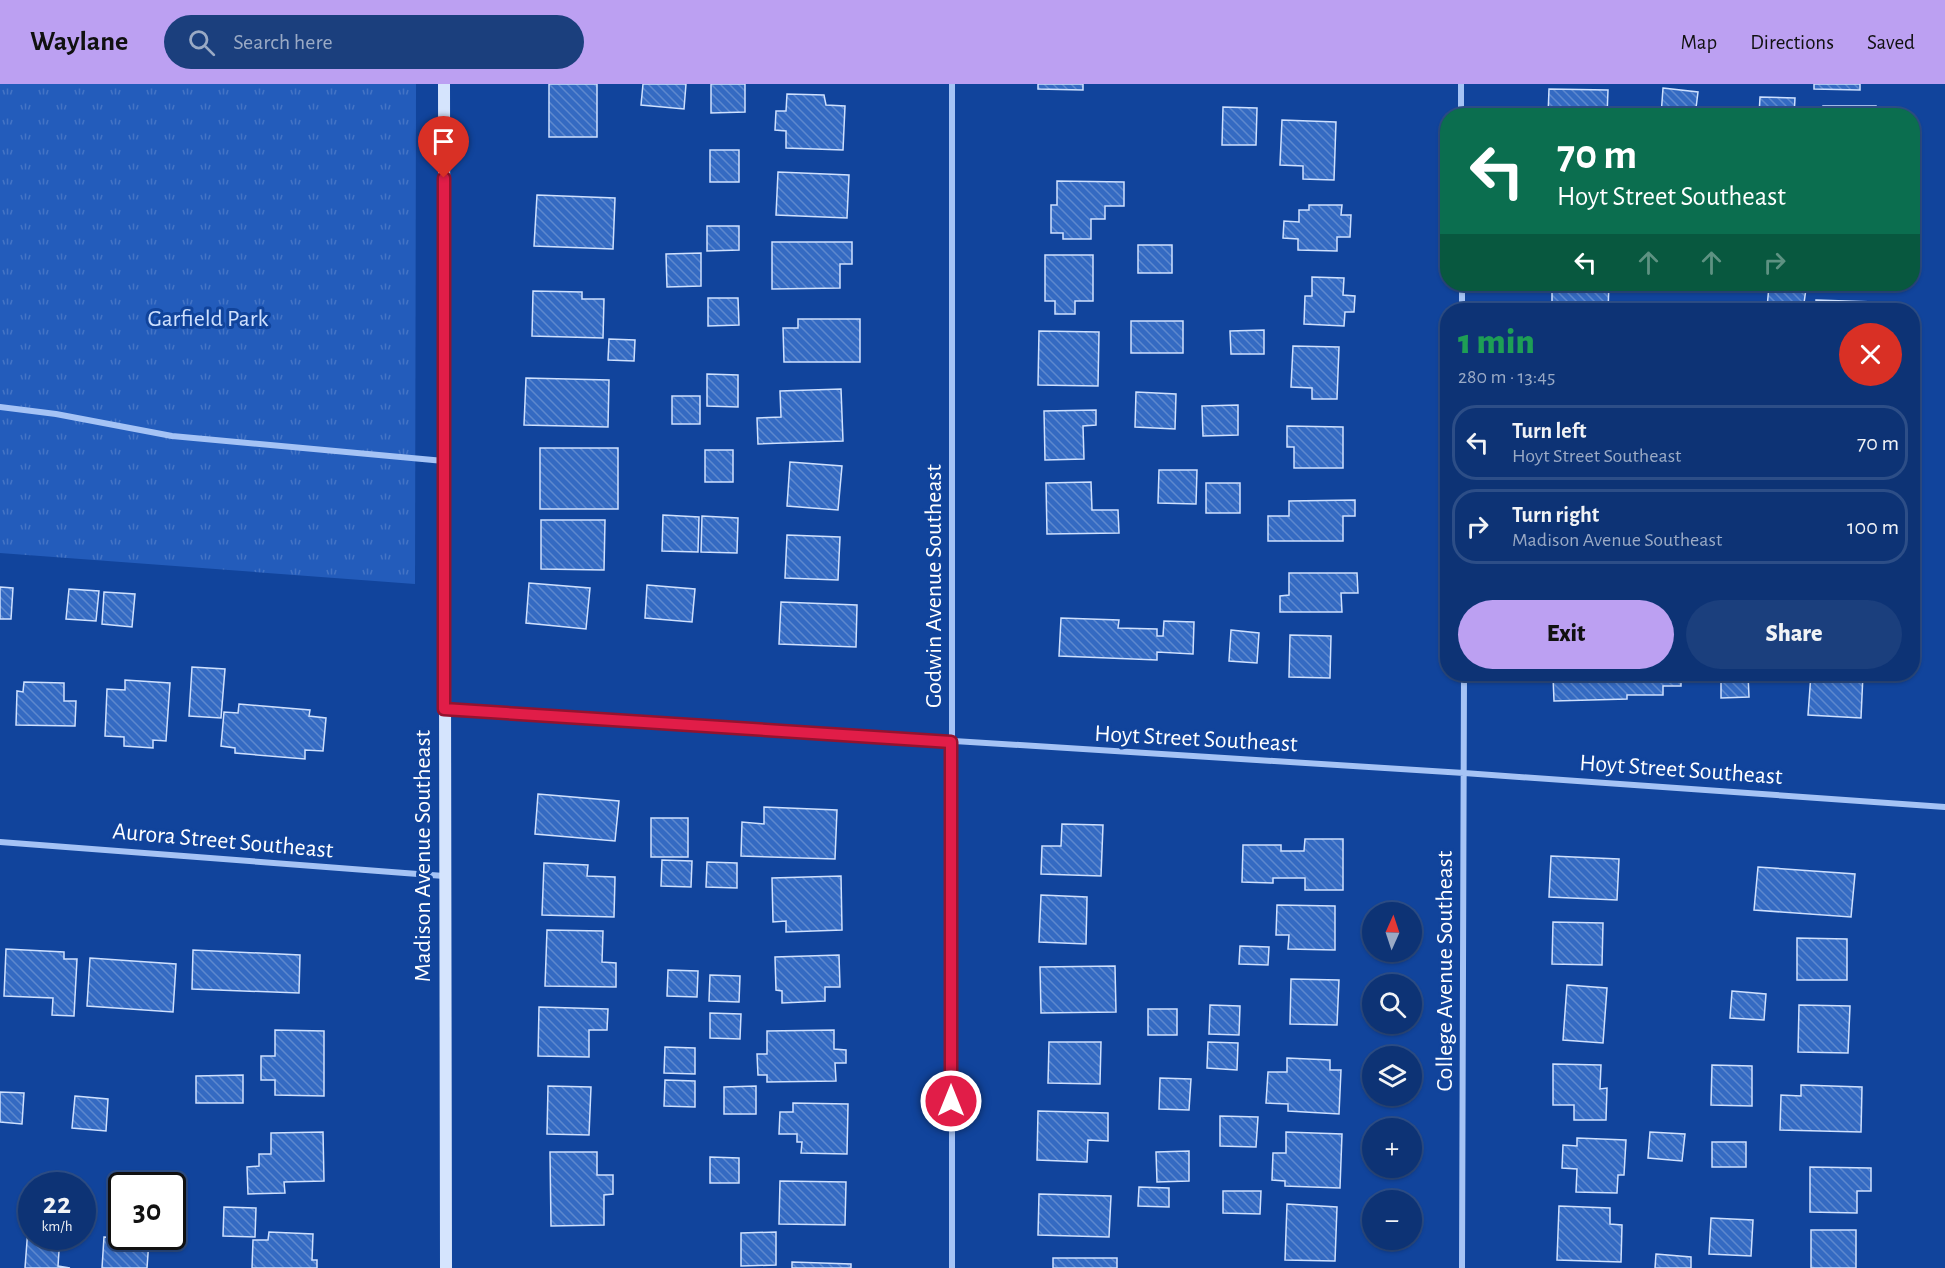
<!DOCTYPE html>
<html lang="en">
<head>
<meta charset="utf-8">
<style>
  body { margin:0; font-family:"Alegreya Sans",sans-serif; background:#1b3f7d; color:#f1f3f6; height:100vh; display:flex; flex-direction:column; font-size:22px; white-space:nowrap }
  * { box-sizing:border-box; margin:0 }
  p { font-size:20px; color:#9aaac5 }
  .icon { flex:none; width:33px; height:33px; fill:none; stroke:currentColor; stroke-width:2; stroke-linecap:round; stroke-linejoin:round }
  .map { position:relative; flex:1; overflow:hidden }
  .details { position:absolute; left:1440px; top:219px; width:480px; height:378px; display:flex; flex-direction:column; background:#0d3375; border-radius:24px; box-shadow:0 2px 4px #0004,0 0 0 2px #2d4e87 }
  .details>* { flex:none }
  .banner { position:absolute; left:1440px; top:24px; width:480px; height:183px; border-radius:24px; box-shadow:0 2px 4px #0004,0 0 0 2px #2d4e87; background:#0b6e4f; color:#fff; overflow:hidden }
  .needle { width:39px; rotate:3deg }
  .buttons { position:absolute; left:1362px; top:818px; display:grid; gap:12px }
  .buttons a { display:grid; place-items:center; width:60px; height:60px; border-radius:50%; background:#0d3375; box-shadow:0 2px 4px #0004,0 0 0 2px #2d4e87; font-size:30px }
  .speed { position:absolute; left:18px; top:1088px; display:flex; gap:12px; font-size:30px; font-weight:700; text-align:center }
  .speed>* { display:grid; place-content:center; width:78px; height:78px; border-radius:50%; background:#0d3375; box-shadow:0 2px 4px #0004,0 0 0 2px #2d4e87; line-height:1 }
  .speed small { font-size:15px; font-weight:400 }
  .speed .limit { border:3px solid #111; border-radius:9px; background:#fff; color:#111 }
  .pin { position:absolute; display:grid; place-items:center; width:51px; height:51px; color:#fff; margin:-62px -26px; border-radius:50% 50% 50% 0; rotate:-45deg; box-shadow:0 0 6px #0007 }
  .pin .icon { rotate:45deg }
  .me { position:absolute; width:66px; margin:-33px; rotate:0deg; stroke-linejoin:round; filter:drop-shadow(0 0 4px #0008) }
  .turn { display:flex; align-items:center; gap:21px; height:126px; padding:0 18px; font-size:27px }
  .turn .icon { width:78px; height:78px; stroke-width:2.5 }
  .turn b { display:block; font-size:42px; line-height:51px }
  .lanes { display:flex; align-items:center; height:57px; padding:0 18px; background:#0003; justify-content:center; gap:30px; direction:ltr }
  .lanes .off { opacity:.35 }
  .round { display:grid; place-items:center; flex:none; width:63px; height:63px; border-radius:32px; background:#1b3f7d }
  .summary { display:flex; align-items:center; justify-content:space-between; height:102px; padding:0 18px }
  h1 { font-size:36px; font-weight:800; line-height:45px; color:#1e9e55 }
  .cta { display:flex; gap:12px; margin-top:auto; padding:12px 18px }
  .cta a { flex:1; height:69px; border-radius:36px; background:#bca0f2; color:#111; font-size:24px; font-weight:800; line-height:69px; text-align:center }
  .cta a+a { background:#1b3f7d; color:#f1f3f6 }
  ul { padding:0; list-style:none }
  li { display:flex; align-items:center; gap:18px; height:75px; margin:0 12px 9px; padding:0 6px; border:3px solid #2d4e87; border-radius:24px }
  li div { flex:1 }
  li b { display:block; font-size:22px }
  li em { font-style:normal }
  header { display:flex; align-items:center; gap:36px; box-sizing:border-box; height:84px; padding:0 30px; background:#bca0f2; color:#111 }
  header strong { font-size:28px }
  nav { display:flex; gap:33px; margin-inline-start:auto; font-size:21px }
  .search { width:420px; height:54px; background:#1b3f7d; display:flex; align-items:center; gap:15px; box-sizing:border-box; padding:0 21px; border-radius:33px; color:#9aaac5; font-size:22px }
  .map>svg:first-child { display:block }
  .park { fill:url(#park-tufts) }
  .building { fill:url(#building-back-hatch); stroke:#cee0fe; stroke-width:1.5 }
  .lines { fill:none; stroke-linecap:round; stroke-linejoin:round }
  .street { stroke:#a5c3f5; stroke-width:6 }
  .secondary { stroke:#d5e4fd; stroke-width:12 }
  .route-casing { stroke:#92132f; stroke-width:15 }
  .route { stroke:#e11d48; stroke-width:10 }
  .labels { text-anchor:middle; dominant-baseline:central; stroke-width:6; stroke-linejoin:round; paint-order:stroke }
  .park-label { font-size:24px; fill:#cee0fe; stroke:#11449c }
  .street-label { font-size:24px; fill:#fff; stroke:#11449c }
</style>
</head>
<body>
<header>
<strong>Waylane</strong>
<div class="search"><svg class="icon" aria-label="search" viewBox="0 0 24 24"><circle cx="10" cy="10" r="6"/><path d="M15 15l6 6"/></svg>Search here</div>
<nav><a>Map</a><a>Directions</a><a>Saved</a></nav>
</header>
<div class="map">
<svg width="1945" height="1184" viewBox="0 0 1945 1184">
  <defs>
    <pattern id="park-tufts" width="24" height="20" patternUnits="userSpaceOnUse" patternTransform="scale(1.5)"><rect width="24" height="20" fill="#235cbb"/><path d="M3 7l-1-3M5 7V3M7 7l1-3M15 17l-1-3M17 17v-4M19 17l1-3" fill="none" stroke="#4474c5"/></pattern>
    <pattern id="building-back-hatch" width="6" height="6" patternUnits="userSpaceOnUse" patternTransform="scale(1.5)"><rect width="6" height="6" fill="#346ac2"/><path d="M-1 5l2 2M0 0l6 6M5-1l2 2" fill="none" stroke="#5d88ce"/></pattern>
  </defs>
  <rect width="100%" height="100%" fill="#11449c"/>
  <path class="park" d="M 0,0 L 416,0 L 415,500 L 0,469 Z"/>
  <path class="building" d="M 549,0 L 597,0 L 597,53 L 549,53 Z
    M 643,0 L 686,0 L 684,25 L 641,21 Z
    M 711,0 L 745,0 L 745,28 L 711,29 Z
    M 1038,0 L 1083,0 L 1083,6 L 1038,5 Z
    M 1814,0 L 1860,0 L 1860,6 L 1814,5 Z
    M 1663,4 L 1698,8 L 1695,32 L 1661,32 Z
    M 1549,5 L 1608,6 L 1607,32 L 1548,32 Z
    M 787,10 L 824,11 L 826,21 L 845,22 L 843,66 L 786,64 L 786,47 L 775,46 L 776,27 L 786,27 Z
    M 1760,13 L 1795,14 L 1794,32 L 1759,32 Z
    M 1823,22 L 1876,22 L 1876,32 L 1823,32 Z
    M 1223,23 L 1257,24 L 1256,61 L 1222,61 Z
    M 1282,36 L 1336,38 L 1334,96 L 1303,95 L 1303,82 L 1280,81 Z
    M 710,66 L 739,66 L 739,98 L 710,98 Z
    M 778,88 L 849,91 L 847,134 L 776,131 Z
    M 1057,97 L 1124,98 L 1124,122 L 1105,122 L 1105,135 L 1091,135 L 1091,155 L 1063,155 L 1063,149 L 1051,149 L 1051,121 L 1057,121 Z
    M 537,111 L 615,114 L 613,165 L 534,162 Z
    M 1309,121 L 1342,121 L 1341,131 L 1351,131 L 1350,153 L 1337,153 L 1337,167 L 1298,166 L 1298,155 L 1283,154 L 1284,137 L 1299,138 L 1299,126 L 1309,126 Z
    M 707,142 L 739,142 L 739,166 L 707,167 Z
    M 772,158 L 852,158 L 852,180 L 840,180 L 840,204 L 772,205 Z
    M 1138,161 L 1172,161 L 1172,189 L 1138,189 Z
    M 701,169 L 701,202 L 667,203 L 666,170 Z
    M 1045,171 L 1093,171 L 1093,217 L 1075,217 L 1075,230 L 1055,230 L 1055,217 L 1045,217 Z
    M 1312,193 L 1344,194 L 1343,211 L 1355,212 L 1354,228 L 1345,228 L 1344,242 L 1304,240 L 1305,212 L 1312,212 Z
    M 1552,200 L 1609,200 L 1608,226 L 1552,226 Z
    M 1828,200 L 1877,200 L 1877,204 L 1828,204 Z
    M 1769,202 L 1806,205 L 1803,226 L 1767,224 Z
    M 533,207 L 582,208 L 582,215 L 604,215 L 603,254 L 532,252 Z
    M 708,214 L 738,214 L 739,241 L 708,242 Z
    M 1816,216 L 1875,218 L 1875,226 L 1816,226 Z
    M 1648,223 L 1683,224 L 1682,226 L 1648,226 Z
    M 798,235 L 860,235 L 860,278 L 784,278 L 783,244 L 798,244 Z
    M 1131,237 L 1183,237 L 1183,269 L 1131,269 Z
    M 1264,246 L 1264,270 L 1231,270 L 1230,247 Z
    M 1039,247 L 1099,248 L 1098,302 L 1038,301 Z
    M 609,255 L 635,256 L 634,277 L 608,276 Z
    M 1293,262 L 1339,263 L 1337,315 L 1312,315 L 1312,304 L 1291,303 Z
    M 707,290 L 738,291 L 738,323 L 707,322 Z
    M 526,294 L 609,296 L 608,343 L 524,341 Z
    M 841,305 L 843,357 L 758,360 L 757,334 L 781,333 L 780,307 Z
    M 1136,308 L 1176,310 L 1175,345 L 1135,343 Z
    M 672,312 L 700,312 L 700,340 L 672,340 Z
    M 1238,321 L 1238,351 L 1203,352 L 1202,322 Z
    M 1096,326 L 1096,341 L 1083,342 L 1084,375 L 1045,376 L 1044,327 Z
    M 1287,342 L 1343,343 L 1343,384 L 1294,384 L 1294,363 L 1287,363 Z
    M 540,364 L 618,364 L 618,425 L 540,425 Z
    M 705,366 L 733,366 L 733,398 L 705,398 Z
    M 790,378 L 842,382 L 838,426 L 787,422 Z
    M 1159,386 L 1197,386 L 1196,420 L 1158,419 Z
    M 1091,398 L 1092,426 L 1118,426 L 1119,449 L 1047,450 L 1046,399 Z
    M 1206,399 L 1240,399 L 1240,429 L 1206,429 Z
    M 1355,416 L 1355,432 L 1343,432 L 1343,457 L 1268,457 L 1268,432 L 1289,432 L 1289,417 Z
    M 663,431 L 699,433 L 698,468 L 662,467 Z
    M 702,432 L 738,434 L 737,469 L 701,468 Z
    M 541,436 L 605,436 L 604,486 L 541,485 Z
    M 787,451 L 840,453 L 838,496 L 785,494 Z
    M 1289,489 L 1357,489 L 1358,509 L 1341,509 L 1342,528 L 1280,528 L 1280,512 L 1289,511 Z
    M 529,499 L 590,504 L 586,545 L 526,539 Z
    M 647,501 L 695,505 L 692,538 L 645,534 Z
    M 0,503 L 13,504 L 11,535 L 0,535 Z
    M 69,505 L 99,507 L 96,537 L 66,535 Z
    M 104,508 L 135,510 L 132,543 L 102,540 Z
    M 781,518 L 857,521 L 856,563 L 779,560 Z
    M 1061,534 L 1119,536 L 1118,544 L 1157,545 L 1157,552 L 1163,552 L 1164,537 L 1194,538 L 1193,570 L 1157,568 L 1157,576 L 1059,572 Z
    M 1231,546 L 1259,549 L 1257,579 L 1229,577 Z
    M 1290,551 L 1331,552 L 1330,594 L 1289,593 Z
    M 192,583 L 225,585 L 221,634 L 189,632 Z
    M 1566,590 L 1681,590 L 1681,602 L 1663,602 L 1663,611 L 1627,611 L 1627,615 L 1554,617 L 1553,593 L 1566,592 Z
    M 1721,590 L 1748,590 L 1749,613 L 1721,614 Z
    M 1811,590 L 1863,590 L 1861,634 L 1808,631 Z
    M 125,596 L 170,599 L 166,657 L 153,656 L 153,664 L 124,662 L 124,653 L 105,652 L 107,605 L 125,606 Z
    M 24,598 L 64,599 L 64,617 L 76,617 L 75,642 L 16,641 L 17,607 L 23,608 Z
    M 239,620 L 310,626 L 309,632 L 326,634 L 323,667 L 305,666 L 305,675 L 235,669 L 235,664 L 221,662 L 224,628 L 238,629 Z
    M 538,710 L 619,717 L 615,757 L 535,750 Z
    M 764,723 L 837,726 L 835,775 L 741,772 L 742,738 L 764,740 Z
    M 651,734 L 688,734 L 688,773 L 651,773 Z
    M 1062,740 L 1103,741 L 1101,792 L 1041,790 L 1042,762 L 1061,762 Z
    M 1305,755 L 1343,755 L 1343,806 L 1305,806 L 1305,794 L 1273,794 L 1273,799 L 1242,798 L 1243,761 L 1281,761 L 1281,767 L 1304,767 Z
    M 1551,772 L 1619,775 L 1617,816 L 1549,813 Z
    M 662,776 L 692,777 L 691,803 L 661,802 Z
    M 707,778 L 737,779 L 737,804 L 706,803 Z
    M 544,779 L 588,781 L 587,792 L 615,793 L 614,833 L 542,831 Z
    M 1758,783 L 1855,790 L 1851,833 L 1754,826 Z
    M 841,792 L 842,846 L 786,848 L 786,837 L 773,838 L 772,794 Z
    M 1041,811 L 1087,813 L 1086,860 L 1039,858 Z
    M 1277,821 L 1335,822 L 1335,866 L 1288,865 L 1289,851 L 1276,851 Z
    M 1553,838 L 1603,839 L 1602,881 L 1552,880 Z
    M 547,846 L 603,847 L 602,878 L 616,879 L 616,903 L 545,902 Z
    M 1797,854 L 1847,855 L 1847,896 L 1797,896 Z
    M 1240,862 L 1269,863 L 1268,881 L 1239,880 Z
    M 6,865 L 64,868 L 64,875 L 77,875 L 74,932 L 52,931 L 53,914 L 4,912 Z
    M 193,866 L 300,871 L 299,909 L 192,905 Z
    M 839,871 L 840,903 L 825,903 L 825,917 L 782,919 L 782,907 L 776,906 L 775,873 Z
    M 90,874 L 176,880 L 173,928 L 87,922 Z
    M 1115,882 L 1116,928 L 1041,929 L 1040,883 Z
    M 668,886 L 698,887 L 697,913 L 667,912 Z
    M 710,891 L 740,892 L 739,918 L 709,917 Z
    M 1291,895 L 1339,896 L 1337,941 L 1290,940 Z
    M 1567,901 L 1607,904 L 1603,959 L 1563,956 Z
    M 1732,907 L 1766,910 L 1764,936 L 1730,934 Z
    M 1210,921 L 1240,922 L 1239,951 L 1209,950 Z
    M 1799,921 L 1850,922 L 1848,969 L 1798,968 Z
    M 539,923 L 608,925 L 607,946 L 589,946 L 589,973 L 538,972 Z
    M 1148,925 L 1177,925 L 1177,951 L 1148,951 Z
    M 710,929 L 741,930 L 740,955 L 710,954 Z
    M 275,946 L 324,947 L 324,1012 L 275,1011 L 275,996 L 261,996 L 261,972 L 275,972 Z
    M 834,946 L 834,965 L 846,966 L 846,979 L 835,979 L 836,997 L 767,998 L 767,991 L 758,991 L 757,970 L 767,970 L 767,947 Z
    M 1049,958 L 1101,958 L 1100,1000 L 1048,999 Z
    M 1208,958 L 1238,959 L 1237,986 L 1207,984 Z
    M 665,963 L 695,964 L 695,990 L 664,989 Z
    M 1287,974 L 1330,976 L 1330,986 L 1341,986 L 1339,1030 L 1288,1027 L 1288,1020 L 1266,1019 L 1268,988 L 1287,988 Z
    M 1553,980 L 1601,981 L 1600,1005 L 1607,1004 L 1606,1036 L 1574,1036 L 1574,1021 L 1553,1021 Z
    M 1712,981 L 1752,982 L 1752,1022 L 1711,1021 Z
    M 243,991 L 243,1019 L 196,1019 L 196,992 Z
    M 1160,994 L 1191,995 L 1189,1026 L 1159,1025 Z
    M 665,996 L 695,997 L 695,1023 L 664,1022 Z
    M 1801,1001 L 1862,1003 L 1861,1048 L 1780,1046 L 1781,1011 L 1801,1012 Z
    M 548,1002 L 591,1003 L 589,1051 L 547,1050 Z
    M 756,1002 L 756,1030 L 724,1030 L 724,1003 Z
    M 0,1008 L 24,1009 L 22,1040 L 0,1038 Z
    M 75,1012 L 108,1015 L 106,1047 L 72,1044 Z
    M 793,1019 L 848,1020 L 847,1070 L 801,1069 L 802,1058 L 797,1058 L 797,1050 L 779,1050 L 780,1028 L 793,1028 Z
    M 1038,1027 L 1108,1029 L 1108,1057 L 1088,1056 L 1087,1078 L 1037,1076 Z
    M 1220,1032 L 1258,1033 L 1256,1063 L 1220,1062 Z
    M 323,1048 L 324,1097 L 284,1098 L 285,1109 L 248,1110 L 247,1083 L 259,1082 L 259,1070 L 271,1070 L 271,1049 Z
    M 1286,1048 L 1342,1050 L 1340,1104 L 1285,1102 L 1285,1097 L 1272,1096 L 1273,1069 L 1286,1069 Z
    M 1650,1048 L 1685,1050 L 1682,1077 L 1648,1074 Z
    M 1577,1054 L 1626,1056 L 1624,1091 L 1618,1091 L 1617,1109 L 1576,1108 L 1577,1085 L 1562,1084 L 1563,1061 L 1577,1062 Z
    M 1712,1058 L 1746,1058 L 1746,1083 L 1712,1083 Z
    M 1189,1067 L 1189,1097 L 1157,1098 L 1156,1068 Z
    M 550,1068 L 597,1068 L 597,1091 L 613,1091 L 613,1110 L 604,1111 L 604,1141 L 551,1142 Z
    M 710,1073 L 739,1074 L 739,1099 L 710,1099 Z
    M 1810,1083 L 1871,1084 L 1871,1107 L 1857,1107 L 1857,1129 L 1810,1128 Z
    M 780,1097 L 846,1098 L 845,1141 L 779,1140 Z
    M 1139,1103 L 1169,1104 L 1169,1123 L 1138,1122 Z
    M 1223,1107 L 1261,1107 L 1260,1130 L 1223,1129 Z
    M 1039,1110 L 1111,1112 L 1109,1153 L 1038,1151 Z
    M 1287,1120 L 1337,1123 L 1335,1177 L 1285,1176 Z
    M 1559,1122 L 1610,1124 L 1610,1140 L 1622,1141 L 1621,1178 L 1557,1176 Z
    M 224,1123 L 256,1124 L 255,1153 L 223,1152 Z
    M 1711,1134 L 1753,1136 L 1751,1172 L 1709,1170 Z
    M 28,1144 L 32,1144 L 32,1152 L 60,1152 L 58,1182 L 70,1184 L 25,1184 Z
    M 1811,1146 L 1856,1146 L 1856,1184 L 1811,1184 Z
    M 269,1148 L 313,1150 L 312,1176 L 317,1176 L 317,1184 L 252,1184 L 253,1156 L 268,1156 Z
    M 776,1148 L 776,1181 L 741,1182 L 741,1149 Z
    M 104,1153 L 149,1156 L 147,1184 L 102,1184 Z
    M 1656,1170 L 1691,1173 L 1691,1184 L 1655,1184 Z
    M 1053,1174 L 1117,1174 L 1117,1184 L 1053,1184 Z
    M 792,1178 L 851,1180 L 851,1184 L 792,1184 Z"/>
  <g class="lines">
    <path class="street" d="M 1461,0 L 1461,32
      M 1462,200 L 1462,226
      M 0,323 L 56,330 L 172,352 L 444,377
      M 445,625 L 1464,689 L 1945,723
      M 0,758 L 444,792
      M 952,1184 L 952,0
      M 1462,1184 L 1464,590"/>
    <path class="secondary" d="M 444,0 L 446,1184"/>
  </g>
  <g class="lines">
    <g class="route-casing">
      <path id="route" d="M 444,94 L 444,625 L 951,658 L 951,1017"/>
    </g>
    <use href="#route" class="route"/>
  </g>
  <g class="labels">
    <g class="park-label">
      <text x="208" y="235">Garfield Park</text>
    </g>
    <g class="street-label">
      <text transform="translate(934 502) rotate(-90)">Godwin Avenue Southeast</text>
      <text transform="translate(1196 655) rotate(3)">Hoyt Street Southeast</text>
      <text transform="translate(1681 686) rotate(4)">Hoyt Street Southeast</text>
      <text transform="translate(223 757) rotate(5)">Aurora Street Southeast</text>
      <text transform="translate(423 772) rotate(-90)">Madison Avenue Southeast</text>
      <text transform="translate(1445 887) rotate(-90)">College Avenue Southeast</text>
    </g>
  </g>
</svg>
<div class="buttons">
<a><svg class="needle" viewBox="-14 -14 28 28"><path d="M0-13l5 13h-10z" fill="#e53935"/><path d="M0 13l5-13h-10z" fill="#9aaac5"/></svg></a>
<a><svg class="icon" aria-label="search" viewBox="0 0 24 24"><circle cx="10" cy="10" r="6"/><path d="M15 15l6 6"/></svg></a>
<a><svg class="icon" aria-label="layers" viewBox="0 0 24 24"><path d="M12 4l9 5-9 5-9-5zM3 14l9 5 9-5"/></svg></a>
<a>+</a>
<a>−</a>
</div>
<div class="speed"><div>22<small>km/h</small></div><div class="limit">30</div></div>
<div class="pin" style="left:444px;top:94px;background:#d93025"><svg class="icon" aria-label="arrive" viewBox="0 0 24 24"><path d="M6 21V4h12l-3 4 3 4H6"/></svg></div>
<svg class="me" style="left:951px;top:1017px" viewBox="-20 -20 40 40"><circle r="17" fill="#e11d48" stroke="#fff" stroke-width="3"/><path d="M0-11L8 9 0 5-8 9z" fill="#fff"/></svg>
<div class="banner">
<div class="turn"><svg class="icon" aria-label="left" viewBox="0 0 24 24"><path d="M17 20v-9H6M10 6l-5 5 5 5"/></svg><div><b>70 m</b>Hoyt Street Southeast</div></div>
<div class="lanes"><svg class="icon" aria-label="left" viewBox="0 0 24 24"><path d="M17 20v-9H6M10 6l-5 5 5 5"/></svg><svg class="icon off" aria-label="ahead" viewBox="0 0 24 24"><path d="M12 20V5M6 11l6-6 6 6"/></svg><svg class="icon off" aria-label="ahead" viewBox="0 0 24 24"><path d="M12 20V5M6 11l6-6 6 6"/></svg><svg class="icon off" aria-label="right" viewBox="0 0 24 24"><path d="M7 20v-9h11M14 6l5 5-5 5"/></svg></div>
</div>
<section class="details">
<div class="summary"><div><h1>1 min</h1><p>280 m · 13:45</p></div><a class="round" style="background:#d93025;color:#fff"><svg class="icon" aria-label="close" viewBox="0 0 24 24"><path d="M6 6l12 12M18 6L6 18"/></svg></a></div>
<ul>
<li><svg class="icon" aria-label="left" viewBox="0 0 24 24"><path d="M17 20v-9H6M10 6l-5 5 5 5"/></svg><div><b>Turn left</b><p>Hoyt Street Southeast</p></div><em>70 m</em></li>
<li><svg class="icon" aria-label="right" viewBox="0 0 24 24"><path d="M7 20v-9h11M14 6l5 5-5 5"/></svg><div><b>Turn right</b><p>Madison Avenue Southeast</p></div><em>100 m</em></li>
</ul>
<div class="cta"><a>Exit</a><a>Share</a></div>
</section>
</div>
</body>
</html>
